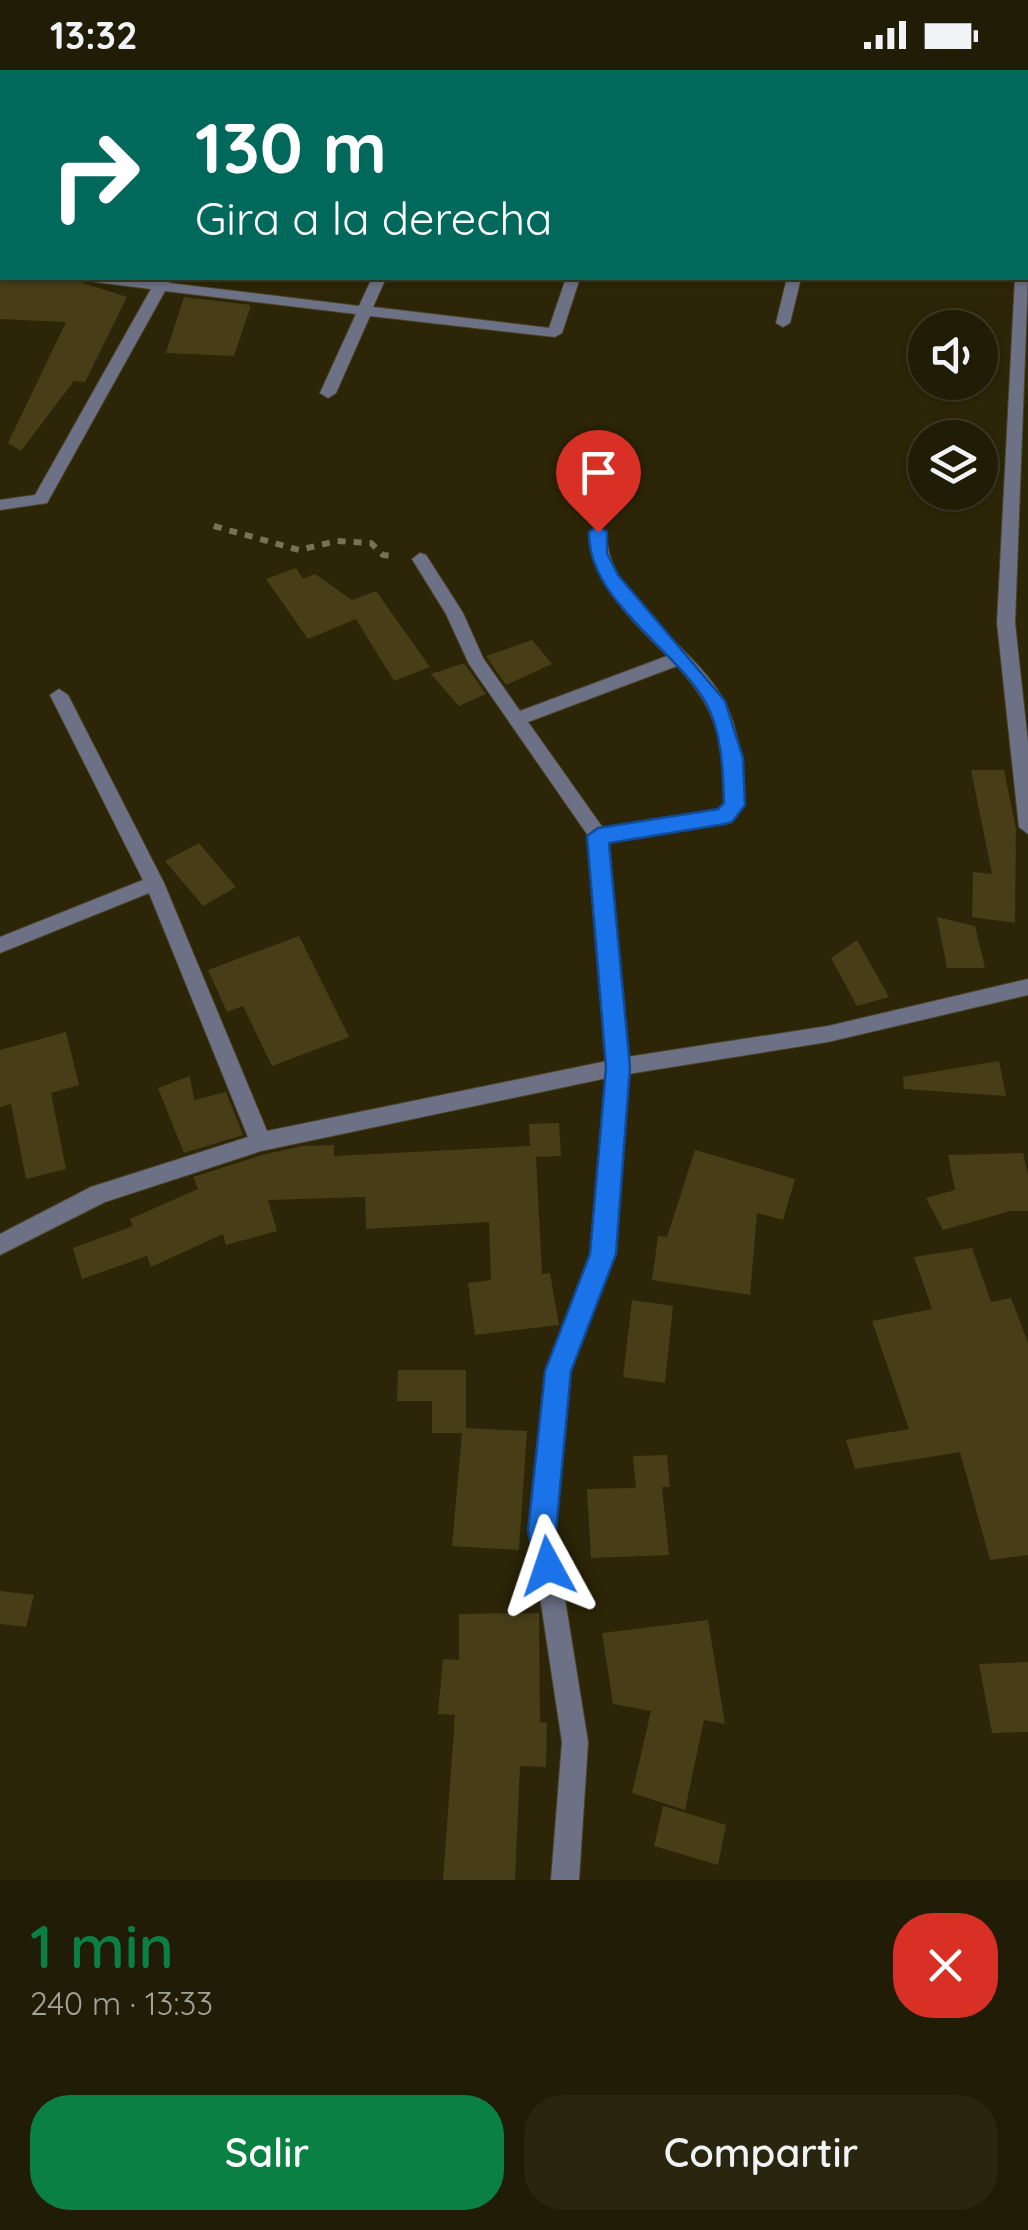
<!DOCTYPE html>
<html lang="es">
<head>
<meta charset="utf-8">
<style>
  body { margin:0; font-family:Quicksand,sans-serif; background:#29250f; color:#f1f3f6; height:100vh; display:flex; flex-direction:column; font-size:38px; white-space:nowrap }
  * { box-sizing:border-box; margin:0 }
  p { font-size:32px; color:#a2a19a }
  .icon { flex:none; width:55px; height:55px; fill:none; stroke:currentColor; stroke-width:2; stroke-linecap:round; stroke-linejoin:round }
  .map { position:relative; height:1810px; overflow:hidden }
  .sheet { display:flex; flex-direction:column; background:#211c05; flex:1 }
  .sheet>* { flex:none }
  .banner { position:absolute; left:0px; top:0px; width:1030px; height:210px; box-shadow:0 2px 8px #0004,0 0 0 2px #3e3a27; background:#00695c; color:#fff; overflow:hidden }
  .controls { position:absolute; left:908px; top:240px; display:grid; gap:20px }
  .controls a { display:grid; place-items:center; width:90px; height:90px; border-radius:50%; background:#211c05; box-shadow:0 2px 8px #0004,0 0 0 2px #3e3a27; font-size:50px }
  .pin { position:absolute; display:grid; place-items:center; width:85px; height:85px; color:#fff; margin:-102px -42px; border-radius:50% 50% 50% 0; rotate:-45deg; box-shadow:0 0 10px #0007 }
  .pin .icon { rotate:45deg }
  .me { position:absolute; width:110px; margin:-55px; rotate:355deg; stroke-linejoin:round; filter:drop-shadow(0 0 8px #0008) }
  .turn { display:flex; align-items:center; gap:35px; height:210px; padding:0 30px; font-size:45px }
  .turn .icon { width:130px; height:130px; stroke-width:2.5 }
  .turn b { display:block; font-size:70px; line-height:85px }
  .round { display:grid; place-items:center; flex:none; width:105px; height:105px; border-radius:40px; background:#29250f }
  .summary { display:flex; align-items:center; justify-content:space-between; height:170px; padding:0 30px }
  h1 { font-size:60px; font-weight:600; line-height:75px; color:#0b8043 }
  .button { display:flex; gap:20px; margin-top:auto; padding:20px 30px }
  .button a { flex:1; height:115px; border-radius:40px; background:#0b8043; color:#fff; font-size:40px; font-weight:600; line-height:115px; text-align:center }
  .button a+a { background:#29250f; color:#f1f3f6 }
  .status { display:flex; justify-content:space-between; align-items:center; height:70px; padding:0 50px; background:#211c05; direction:ltr }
  .status svg { height:28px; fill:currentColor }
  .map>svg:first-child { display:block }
  .building { fill:#473e17 }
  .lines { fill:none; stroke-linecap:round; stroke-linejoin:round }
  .street-casing { stroke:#4a4325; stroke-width:2 }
  .path-far1 { stroke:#787254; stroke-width:5; stroke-dasharray:5 5; stroke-linecap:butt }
  .path { stroke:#787254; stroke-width:6; stroke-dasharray:8 8; stroke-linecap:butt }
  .street { fill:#6c7186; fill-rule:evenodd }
  .route { fill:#1a73e8; stroke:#114b97; stroke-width:2.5 }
</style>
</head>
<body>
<div class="status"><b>13:32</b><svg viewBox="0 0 49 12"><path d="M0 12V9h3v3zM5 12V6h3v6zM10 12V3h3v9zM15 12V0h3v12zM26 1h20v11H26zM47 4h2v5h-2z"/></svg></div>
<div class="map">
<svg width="1028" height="1810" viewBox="0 0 1028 1810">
  <rect width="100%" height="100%" fill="#2c2507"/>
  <path class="building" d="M 0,208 L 74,210 L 127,227 L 85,312 L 74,311 L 21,381 L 8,373 L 66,252 L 0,249 Z
    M 184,227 L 251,235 L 234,286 L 166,283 Z
    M 296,498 L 303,509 L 315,504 L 352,530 L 376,521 L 430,597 L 394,611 L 356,549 L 308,569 L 266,509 Z
    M 532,570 L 552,594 L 506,615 L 486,586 Z
    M 464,593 L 486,624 L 459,636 L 431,604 Z
    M 971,700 L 1004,700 L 1016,759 L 1015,853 L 972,847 L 973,802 L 992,804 Z
    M 199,773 L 236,817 L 203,836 L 165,791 Z
    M 937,847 L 975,856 L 985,898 L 947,898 Z
    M 299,866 L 349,967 L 272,996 L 243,936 L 227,942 L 208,900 Z
    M 857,870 L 889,927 L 857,936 L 831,888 Z
    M 66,962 L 79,1015 L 51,1023 L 66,1099 L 26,1109 L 11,1034 L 0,1037 L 0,980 Z
    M 999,991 L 1006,1026 L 904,1019 L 903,1007 Z
    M 190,1006 L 194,1030 L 226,1022 L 243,1065 L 184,1083 L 158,1018 Z
    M 559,1053 L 561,1086 L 536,1087 L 542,1204 L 550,1203 L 559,1255 L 475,1265 L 468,1213 L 491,1210 L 489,1152 L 366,1159 L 365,1127 L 268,1130 L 277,1161 L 226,1175 L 223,1164 L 151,1197 L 147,1186 L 82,1209 L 73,1178 L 133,1156 L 130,1149 L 198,1119 L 193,1107 L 262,1085 L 302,1076 L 334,1075 L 334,1086 L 530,1076 L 529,1054 Z
    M 695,1080 L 795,1109 L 783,1150 L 757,1143 L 750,1225 L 652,1210 L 658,1166 L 667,1167 Z
    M 1023,1083 L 1028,1105 L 1028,1141 L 1011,1141 L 943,1160 L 926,1128 L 955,1120 L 948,1085 Z
    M 972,1178 L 991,1232 L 1011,1228 L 1028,1273 L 1028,1485 L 990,1490 L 960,1382 L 855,1399 L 846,1370 L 909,1359 L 872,1251 L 932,1239 L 914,1187 Z
    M 632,1230 L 673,1236 L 665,1313 L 623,1307 Z
    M 398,1300 L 466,1300 L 466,1358 L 527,1361 L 519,1480 L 452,1476 L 462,1363 L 432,1363 L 432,1331 L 397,1331 Z
    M 667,1385 L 670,1417 L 662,1417 L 669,1485 L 591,1488 L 587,1419 L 636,1418 L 633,1386 Z
    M 0,1521 L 34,1525 L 26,1557 L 0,1554 Z
    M 539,1543 L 540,1652 L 547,1653 L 546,1697 L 520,1696 L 515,1810 L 443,1810 L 455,1645 L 438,1644 L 443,1589 L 459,1590 L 459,1544 Z
    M 708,1550 L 725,1654 L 704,1650 L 685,1740 L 632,1723 L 651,1641 L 613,1634 L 602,1563 Z
    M 1028,1592 L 1028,1662 L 992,1663 L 979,1594 Z
    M 663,1736 L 726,1755 L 718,1795 L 654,1776 Z"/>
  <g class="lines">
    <g class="street-casing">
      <path id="street" d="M 836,0 L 848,0 L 848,2 L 836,2 Z
        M 0,189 L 2,189 L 2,197 L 0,197 Z
        M 1028,206 L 1015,553 L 1028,673 L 1028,764 L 1019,757 L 997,553 L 1015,208 Z
        M 88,208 L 156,211 L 158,208 L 170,208 L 169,213 L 359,236 L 372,208 L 386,208 L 373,237 L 549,258 L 566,208 L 580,208 L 562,263 L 555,267 L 370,246 L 336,323 L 328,328 L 320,323 L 356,244 L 165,221 L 47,433 L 0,440 L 0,430 L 35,425 L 151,219 L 95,212 Z
        M 787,208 L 801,208 L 790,253 L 783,257 L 776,253 Z
        M 598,457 L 606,462 C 610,537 690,569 723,629 C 741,661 742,699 744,735 L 732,751 L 725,753 L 608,772 L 627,987 L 828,956 L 1028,909 L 1028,925 L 828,972 L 628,1004 L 614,1184 L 570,1301 L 554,1461 L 588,1672 L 579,1810 L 551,1810 L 562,1672 L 530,1461 L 546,1301 L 592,1184 L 607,1008 L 261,1081 L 105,1132 L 0,1185 L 0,1164 L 91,1117 L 248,1067 L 149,823 L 0,883 L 0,867 L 143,810 L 50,625 L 59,619 L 68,625 L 164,813 L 267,1061 L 607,991 L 589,767 L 469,594 L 446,544 L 412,489 L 420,483 L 426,485 L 463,543 L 483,588 L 520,641 L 667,586 C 632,551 592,514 590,462 ZM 677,596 C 720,643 722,671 726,733 L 719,740 L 603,758 L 528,652 Z"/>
    </g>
    <path class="path-far1" d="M 214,456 L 223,459"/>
    <path class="path" d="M 214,456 L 299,480 L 337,471 L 371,473 L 383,485 L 394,486"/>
    <use href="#street" class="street"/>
  </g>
  <path class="route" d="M 598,456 L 607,462 L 607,483 L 618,505 L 725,631 L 743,688 L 745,735 L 732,752 L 725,754 L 609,773 L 630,997 L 616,1184 L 571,1301 L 556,1461 L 562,1496 L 557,1506 L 548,1511 L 538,1506 L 528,1461 L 545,1301 L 590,1184 L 606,997 L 587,766 L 598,758 L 718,739 L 724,733 C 723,701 722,662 706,633 C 674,577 588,531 589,462 Z"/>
</svg>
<div class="controls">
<a><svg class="icon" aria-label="sound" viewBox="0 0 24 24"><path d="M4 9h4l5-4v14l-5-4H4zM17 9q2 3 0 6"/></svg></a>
<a><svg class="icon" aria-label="layers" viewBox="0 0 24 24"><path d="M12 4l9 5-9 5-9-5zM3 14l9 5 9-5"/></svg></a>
</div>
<div class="pin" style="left:598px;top:462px;background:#d93025"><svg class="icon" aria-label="arrive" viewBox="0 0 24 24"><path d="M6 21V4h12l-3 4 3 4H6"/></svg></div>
<svg class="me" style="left:548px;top:1496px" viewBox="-20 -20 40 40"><path d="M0-17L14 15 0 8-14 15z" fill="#1a73e8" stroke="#fff" stroke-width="4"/></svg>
<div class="banner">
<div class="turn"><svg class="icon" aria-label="right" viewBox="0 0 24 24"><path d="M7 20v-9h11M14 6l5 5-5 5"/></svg><div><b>130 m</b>Gira a la derecha</div></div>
</div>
</div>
<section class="sheet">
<div class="summary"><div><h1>1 min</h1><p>240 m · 13:33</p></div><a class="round" style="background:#d93025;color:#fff"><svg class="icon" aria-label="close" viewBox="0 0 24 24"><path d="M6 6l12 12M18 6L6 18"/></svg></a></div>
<div class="button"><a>Salir</a><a>Compartir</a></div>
</section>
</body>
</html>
